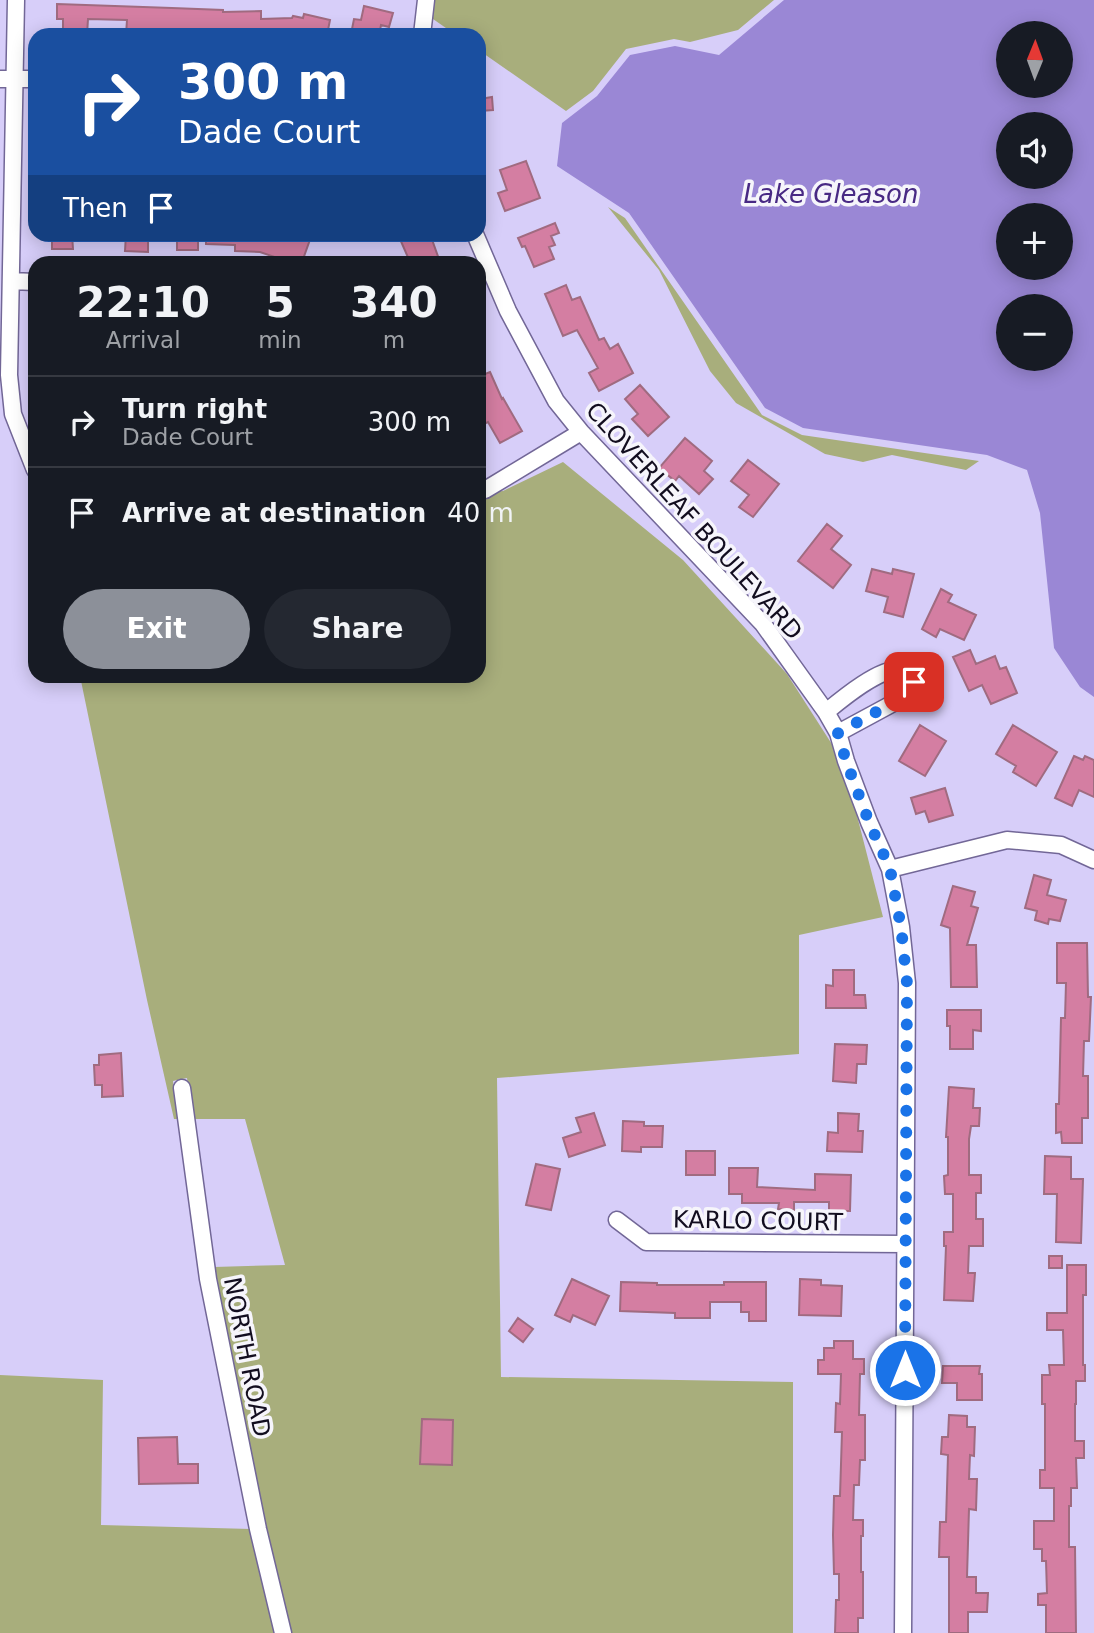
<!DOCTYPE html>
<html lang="en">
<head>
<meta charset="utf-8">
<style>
  body { margin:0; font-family:"DejaVu Sans",sans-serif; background:#242831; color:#f1f3f6; height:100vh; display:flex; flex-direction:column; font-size:26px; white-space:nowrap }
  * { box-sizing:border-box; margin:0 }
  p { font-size:23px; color:#9ea1a6 }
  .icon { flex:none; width:38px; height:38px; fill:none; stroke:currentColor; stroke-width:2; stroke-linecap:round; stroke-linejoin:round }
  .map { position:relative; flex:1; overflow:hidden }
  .side { position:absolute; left:28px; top:256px; width:458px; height:427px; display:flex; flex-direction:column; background:#171b24; border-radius:21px; box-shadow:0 4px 18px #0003 }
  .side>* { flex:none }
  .top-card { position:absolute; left:28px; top:28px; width:458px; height:214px; border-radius:21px; box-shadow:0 4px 18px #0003; background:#1a4fa0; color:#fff; overflow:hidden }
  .needle { width:46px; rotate:1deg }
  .fabs { position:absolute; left:996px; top:21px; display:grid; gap:14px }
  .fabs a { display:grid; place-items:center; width:77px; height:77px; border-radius:50%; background:#171b24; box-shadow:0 4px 18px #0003; font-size:35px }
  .pin { position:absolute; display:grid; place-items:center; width:60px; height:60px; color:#fff; margin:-30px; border-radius:14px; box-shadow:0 4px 10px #0006 }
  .me { position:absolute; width:77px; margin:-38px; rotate:0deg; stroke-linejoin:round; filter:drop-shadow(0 0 5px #0008) }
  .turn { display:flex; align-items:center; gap:24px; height:147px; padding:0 35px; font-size:32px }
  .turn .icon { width:91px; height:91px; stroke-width:2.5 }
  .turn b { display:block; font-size:49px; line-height:60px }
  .then { display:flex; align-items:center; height:66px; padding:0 35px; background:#0003; gap:14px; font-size:26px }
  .eta { display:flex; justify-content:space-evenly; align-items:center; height:119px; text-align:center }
  .eta b { font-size:42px; font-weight:700; line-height:49px }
  .cta { display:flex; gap:14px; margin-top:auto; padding:14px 35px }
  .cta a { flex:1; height:80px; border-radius:42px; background:#8c9099; color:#fff; font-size:28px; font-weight:700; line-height:80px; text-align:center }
  .cta a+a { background:#242831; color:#f1f3f6 }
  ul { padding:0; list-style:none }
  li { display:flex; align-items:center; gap:21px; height:91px; padding:0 35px; border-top:2px solid #363941 }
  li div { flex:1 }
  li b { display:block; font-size:26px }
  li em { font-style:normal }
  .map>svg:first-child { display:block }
  .green { fill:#a8ae7c }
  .water { fill:#9a87d5; fill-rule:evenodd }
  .building { fill:#d47ea2; stroke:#a06b80; stroke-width:2 }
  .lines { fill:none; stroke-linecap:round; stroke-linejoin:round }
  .street-casing { stroke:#726797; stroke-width:19 }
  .street { stroke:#fff; stroke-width:16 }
  .route { stroke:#1a73e8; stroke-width:12; stroke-dasharray:0 21.6 }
  .labels { text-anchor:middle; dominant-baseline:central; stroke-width:7; stroke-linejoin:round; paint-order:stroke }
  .street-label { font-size:24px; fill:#120d1f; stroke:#f6f5fb }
  .water-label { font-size:26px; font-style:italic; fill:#482984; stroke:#f6f5fb }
</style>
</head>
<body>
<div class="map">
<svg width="1094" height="1633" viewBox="0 0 1094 1633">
  <rect width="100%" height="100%" fill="#d7cef9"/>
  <path class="green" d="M 434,0 L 774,0 L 738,30 L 690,42 L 674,39 L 626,49 L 593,91 L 566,111 L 480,51 L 480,35 L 456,35 L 433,19 Z
    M 608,207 L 625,218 L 762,415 L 802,435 L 979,461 L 966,470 L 892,455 L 863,462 L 825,454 L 736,403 L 710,371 L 659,270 Z
    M 563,462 L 683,560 L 787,674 L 835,749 L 854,804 L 883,917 L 799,935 L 799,1054 L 497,1078 L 501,1377 L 793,1382 L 793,1633 L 291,1633 L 265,1527 L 214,1267 L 285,1265 L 245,1119 L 193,1119 L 187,1078 L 173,1081 L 178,1119 L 174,1119 L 147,1000 L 80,676 L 480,676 L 480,499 C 488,498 494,491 503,491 Z
    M 0,1375 L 103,1380 L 101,1525 L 251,1529 L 275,1633 L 0,1633 Z"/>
  <path class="water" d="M 784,0 L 1094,0 L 1094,697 L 1080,687 L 1054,648 L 1040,513 L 1027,470 L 987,455 L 803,428 L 765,408 L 629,213 L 557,166 L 562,123 L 597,96 L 630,55 L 675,46 L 719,55 ZM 1008,33 L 1060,33 L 1060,86 L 1008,86 ZM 1008,124 L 1060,124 L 1060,177 L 1008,177 ZM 1008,215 L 1060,215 L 1060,268 L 1008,268 ZM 1008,306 L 1060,306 L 1060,359 L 1008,359 Z"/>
  <path class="building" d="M 57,4 L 172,8 L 223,10 L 223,12 L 261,11 L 261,19 L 292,18 L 293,16 L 303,18 L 304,14 L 330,20 L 327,35 L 126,35 L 127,20 L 88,19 L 87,35 L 63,35 L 63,19 L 57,19 Z
    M 364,6 L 393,13 L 389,27 L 381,25 L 379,35 L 358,35 L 359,31 L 352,29 L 354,19 L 361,20 Z
    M 492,97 L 493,110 L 480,111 L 480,99 Z
    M 526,161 L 540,198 L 505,211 L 498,193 L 507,190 L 500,170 Z
    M 555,223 L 559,233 L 551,236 L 555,245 L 549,247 L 554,259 L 534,267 L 525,246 L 522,247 L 518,238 Z
    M 52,234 L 72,234 L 73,249 L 52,249 Z
    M 126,234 L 148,234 L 148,252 L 125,251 Z
    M 177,234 L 198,234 L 198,250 L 177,250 Z
    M 206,234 L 312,234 L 302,262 L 289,262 L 260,252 L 235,251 L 235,245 L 206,244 Z
    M 402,234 L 430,234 L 440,262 L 410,262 L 400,239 L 403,237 Z
    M 566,285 L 572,300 L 580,297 L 599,340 L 604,338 L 610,349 L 618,344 L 633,373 L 599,391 L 589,373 L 598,368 L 577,330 L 563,336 L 545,294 Z
    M 490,372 L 502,399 L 503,398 L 522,431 L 500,443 L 488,422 L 484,424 L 480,416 L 480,376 Z
    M 640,385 L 669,417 L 648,436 L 632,419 L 638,414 L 625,399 Z
    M 685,438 L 712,461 L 704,471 L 713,479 L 699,494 L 679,476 L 675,481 L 659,468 Z
    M 748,460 L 779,484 L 753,517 L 739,507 L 749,495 L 731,481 Z
    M 827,524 L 842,536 L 831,549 L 851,565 L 833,588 L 798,561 Z
    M 872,569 L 892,574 L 893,569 L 914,574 L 903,617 L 884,612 L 888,597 L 866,591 Z
    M 941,589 L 952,595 L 948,602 L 976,615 L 964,640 L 940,629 L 936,637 L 922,629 Z
    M 970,650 L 976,664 L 995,656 L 1000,669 L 1006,667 L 1017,693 L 991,704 L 982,685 L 969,691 L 953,657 Z
    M 920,725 L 946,741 L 925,776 L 899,761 Z
    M 1013,725 L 1057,752 L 1036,786 L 1013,772 L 1016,766 L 996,754 Z
    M 1074,756 L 1083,760 L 1085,756 L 1094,760 L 1094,797 L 1079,790 L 1072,806 L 1055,798 Z
    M 945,788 L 953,815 L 929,822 L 925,811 L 916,814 L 911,798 Z
    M 1034,875 L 1051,880 L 1047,895 L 1066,900 L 1060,921 L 1049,919 L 1048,924 L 1035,920 L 1037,911 L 1025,908 Z
    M 953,886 L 975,892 L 971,906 L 978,908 L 967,945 L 976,945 L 977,987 L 951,987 L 950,928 L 941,925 Z
    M 1057,943 L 1087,943 L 1088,997 L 1091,997 L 1089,1041 L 1084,1041 L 1083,1076 L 1088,1076 L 1088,1118 L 1082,1118 L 1082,1143 L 1062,1143 L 1061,1132 L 1056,1133 L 1056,1104 L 1059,1104 L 1061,1018 L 1065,1018 L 1066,983 L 1057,983 Z
    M 833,970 L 854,970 L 854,995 L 865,995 L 866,1008 L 826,1008 L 826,985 L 833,986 Z
    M 947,1010 L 981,1010 L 981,1031 L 973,1030 L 973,1049 L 950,1049 L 950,1026 L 947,1026 Z
    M 835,1044 L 867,1045 L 866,1064 L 857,1064 L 856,1083 L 833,1081 Z
    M 121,1053 L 123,1096 L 102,1097 L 102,1085 L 95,1085 L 94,1065 L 99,1065 L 99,1055 Z
    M 949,1087 L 974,1089 L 973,1108 L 980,1108 L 979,1126 L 971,1126 L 969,1139 L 969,1175 L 981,1175 L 981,1193 L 976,1193 L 976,1219 L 983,1219 L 983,1246 L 969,1246 L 968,1273 L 975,1273 L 973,1301 L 944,1300 L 946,1246 L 944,1246 L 944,1232 L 953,1232 L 953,1194 L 945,1194 L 944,1176 L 948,1175 L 948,1137 L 946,1137 Z
    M 594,1113 L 605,1145 L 569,1157 L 563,1138 L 581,1132 L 576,1118 Z
    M 838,1113 L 859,1114 L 858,1131 L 863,1131 L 862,1152 L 827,1151 L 828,1132 L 838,1133 Z
    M 623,1121 L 644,1122 L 644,1126 L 663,1126 L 662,1147 L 641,1147 L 641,1152 L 622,1151 Z
    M 686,1151 L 715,1151 L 715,1175 L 686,1175 Z
    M 1045,1156 L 1071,1157 L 1071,1179 L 1083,1179 L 1081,1243 L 1056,1242 L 1057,1194 L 1044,1194 Z
    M 536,1164 L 560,1169 L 551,1210 L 526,1205 Z
    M 729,1168 L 758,1168 L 757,1187 L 815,1190 L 815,1174 L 851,1175 L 850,1211 L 829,1211 L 829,1202 L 794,1202 L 794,1210 L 778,1209 L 779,1203 L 742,1203 L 742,1194 L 729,1194 Z
    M 1049,1256 L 1062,1256 L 1062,1268 L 1049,1268 Z
    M 1067,1265 L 1086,1265 L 1086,1295 L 1083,1295 L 1083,1365 L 1085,1365 L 1085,1381 L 1076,1381 L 1076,1404 L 1075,1404 L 1075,1441 L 1084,1441 L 1084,1458 L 1076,1458 L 1077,1488 L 1071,1488 L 1071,1506 L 1069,1506 L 1069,1547 L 1075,1547 L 1076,1633 L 1046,1633 L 1046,1605 L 1038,1605 L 1038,1594 L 1047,1593 L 1046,1561 L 1042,1561 L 1042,1549 L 1034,1549 L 1034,1521 L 1054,1521 L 1054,1488 L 1040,1488 L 1040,1470 L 1045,1470 L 1045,1404 L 1042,1404 L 1042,1375 L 1050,1375 L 1049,1365 L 1064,1365 L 1063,1330 L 1047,1330 L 1047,1313 L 1067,1313 Z
    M 572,1279 L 609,1296 L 595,1325 L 573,1315 L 570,1322 L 555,1315 Z
    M 800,1279 L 821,1280 L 821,1285 L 842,1286 L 841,1316 L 799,1315 Z
    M 621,1282 L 657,1283 L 657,1285 L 724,1285 L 724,1282 L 766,1282 L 766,1321 L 749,1321 L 749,1312 L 741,1312 L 741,1302 L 710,1302 L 710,1318 L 675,1318 L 675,1313 L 620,1311 Z
    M 518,1318 L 533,1329 L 523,1342 L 509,1331 Z
    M 834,1341 L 853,1341 L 853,1359 L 864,1359 L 864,1374 L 860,1374 L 859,1415 L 865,1415 L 865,1460 L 860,1460 L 859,1485 L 854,1485 L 853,1520 L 863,1520 L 863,1536 L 861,1536 L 861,1572 L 863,1572 L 863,1618 L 858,1618 L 858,1633 L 835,1633 L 836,1600 L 839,1600 L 839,1574 L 834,1574 L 833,1535 L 834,1496 L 840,1496 L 842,1432 L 835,1432 L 836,1403 L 840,1404 L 841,1374 L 818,1374 L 818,1360 L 824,1360 L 824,1348 L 834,1348 Z
    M 943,1366 L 980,1366 L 979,1374 L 982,1374 L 982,1400 L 957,1400 L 957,1383 L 942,1383 Z
    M 949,1415 L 967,1416 L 967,1427 L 975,1427 L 974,1456 L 970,1455 L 969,1479 L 977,1479 L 976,1510 L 969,1509 L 967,1577 L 976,1577 L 976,1593 L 988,1593 L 987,1612 L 968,1612 L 968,1633 L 949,1633 L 949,1557 L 939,1557 L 940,1522 L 946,1522 L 948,1455 L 941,1454 L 942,1437 L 948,1437 Z
    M 422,1419 L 453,1420 L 452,1465 L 420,1464 Z
    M 177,1437 L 178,1464 L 198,1464 L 198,1483 L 139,1484 L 138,1438 Z"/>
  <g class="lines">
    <g class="street-casing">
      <path id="street" d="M 16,0 L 9,375 L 13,414 L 35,470
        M 422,35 L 426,0
        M 0,79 L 35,79
        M 475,234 L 508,311 L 556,401 L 581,432 L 763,624 L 826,712 L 838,733 L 846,761 L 869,822 L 890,869 L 901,927 L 907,983 L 903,1633
        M 11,281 L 35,282
        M 480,491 L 485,490 L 581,432
        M 826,712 C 843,698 879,668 901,669 C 905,669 908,671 912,673 L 914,682 L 912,693 L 838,733
        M 890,869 L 1007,840 L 1061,845 L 1094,860
        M 182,1088 L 208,1279 L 258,1529 L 283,1633
        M 617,1220 L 646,1242 L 905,1244"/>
    </g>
    <use href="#street" class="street"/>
  </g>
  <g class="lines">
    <path class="route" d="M 905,1370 L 907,983 L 901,927 L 890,869 L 869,822 L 846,761 L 838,733 L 912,692 L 914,682"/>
  </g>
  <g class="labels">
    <g class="street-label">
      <text transform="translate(694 521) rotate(48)">CLOVERLEAF BOULEVARD</text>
      <text transform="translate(758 1221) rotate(1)">KARLO COURT</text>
      <text transform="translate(247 1357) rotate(79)">NORTH ROAD</text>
    </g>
    <g class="water-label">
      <text x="831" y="194">Lake Gleason</text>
    </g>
  </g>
</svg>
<div class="fabs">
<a><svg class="needle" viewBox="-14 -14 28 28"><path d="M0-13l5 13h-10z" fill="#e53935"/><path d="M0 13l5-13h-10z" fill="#9ea1a6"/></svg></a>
<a><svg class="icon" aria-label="sound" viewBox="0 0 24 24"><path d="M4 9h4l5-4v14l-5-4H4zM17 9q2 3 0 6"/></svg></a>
<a>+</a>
<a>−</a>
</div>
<div class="pin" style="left:914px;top:682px;background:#d93025"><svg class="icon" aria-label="arrive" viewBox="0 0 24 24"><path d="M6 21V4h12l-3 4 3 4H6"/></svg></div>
<svg class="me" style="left:905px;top:1370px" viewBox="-20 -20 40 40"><circle r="17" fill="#1a73e8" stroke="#fff" stroke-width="3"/><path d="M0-11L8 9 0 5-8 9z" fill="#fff"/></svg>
<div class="top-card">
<div class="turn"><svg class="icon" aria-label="right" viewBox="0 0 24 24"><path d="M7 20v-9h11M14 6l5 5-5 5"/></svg><div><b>300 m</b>Dade Court</div></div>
<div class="then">Then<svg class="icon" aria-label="arrive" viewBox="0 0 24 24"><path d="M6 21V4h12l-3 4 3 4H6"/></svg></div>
</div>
<section class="side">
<div class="eta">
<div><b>22:10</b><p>Arrival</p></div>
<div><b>5</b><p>min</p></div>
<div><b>340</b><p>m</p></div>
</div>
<ul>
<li><svg class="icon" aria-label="right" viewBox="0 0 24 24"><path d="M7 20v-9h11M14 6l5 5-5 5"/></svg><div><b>Turn right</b><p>Dade Court</p></div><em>300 m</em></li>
<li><svg class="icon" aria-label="arrive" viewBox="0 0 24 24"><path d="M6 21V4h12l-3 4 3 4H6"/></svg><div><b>Arrive at destination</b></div><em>40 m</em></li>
</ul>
<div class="cta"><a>Exit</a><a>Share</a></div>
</section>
</div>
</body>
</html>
